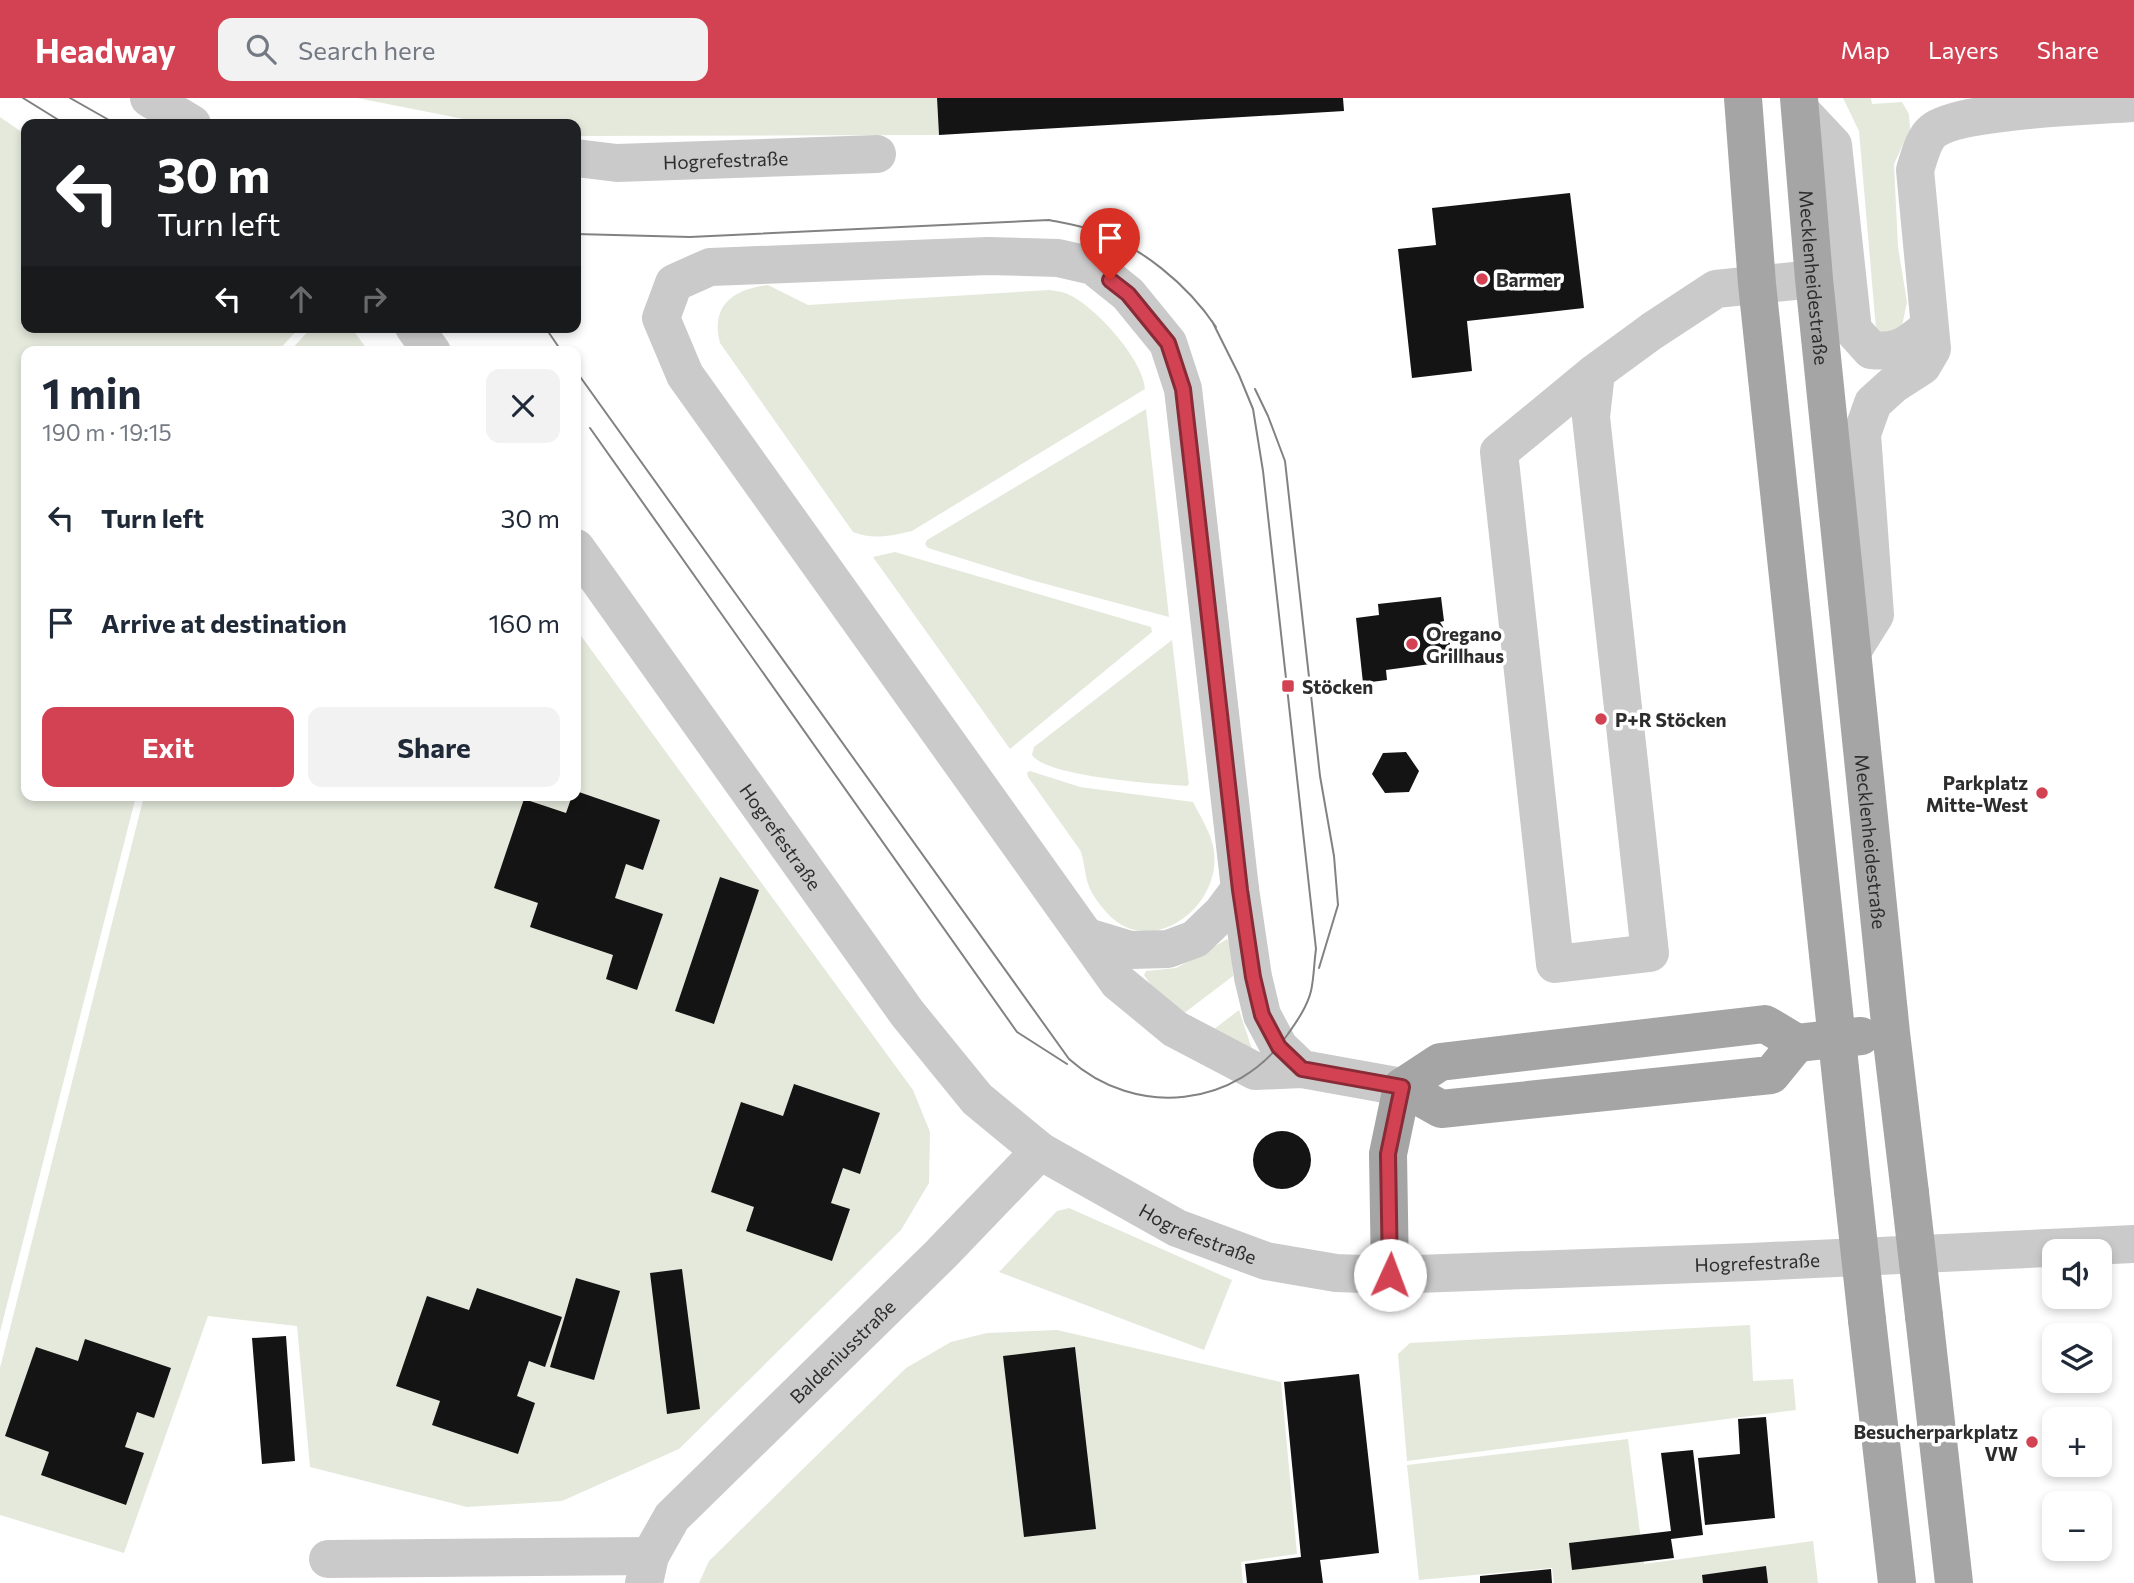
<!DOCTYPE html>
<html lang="en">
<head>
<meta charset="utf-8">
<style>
  body { margin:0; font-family:Commissioner,sans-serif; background:#f2f2f3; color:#1f2937; height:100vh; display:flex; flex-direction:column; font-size:26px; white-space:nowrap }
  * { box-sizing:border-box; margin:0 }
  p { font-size:23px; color:#747a83 }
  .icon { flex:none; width:38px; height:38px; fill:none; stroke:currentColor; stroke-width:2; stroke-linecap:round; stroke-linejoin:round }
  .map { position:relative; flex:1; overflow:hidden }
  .side { position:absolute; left:21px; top:248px; width:560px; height:455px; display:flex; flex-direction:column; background:#fff; border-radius:14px; box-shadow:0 4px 10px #0003 }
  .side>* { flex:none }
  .banner { position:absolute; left:21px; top:21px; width:560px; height:214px; border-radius:14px; box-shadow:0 4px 10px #0003; background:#202124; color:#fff; overflow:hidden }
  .controls { position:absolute; left:2042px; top:1141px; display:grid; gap:14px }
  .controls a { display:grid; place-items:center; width:70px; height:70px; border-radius:14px; background:#fff; box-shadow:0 4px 10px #0003; font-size:35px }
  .pin { position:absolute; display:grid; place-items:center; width:60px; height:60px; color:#fff; margin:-72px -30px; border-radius:50% 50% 50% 0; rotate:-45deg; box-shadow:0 0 7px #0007 }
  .pin .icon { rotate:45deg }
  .me { position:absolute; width:77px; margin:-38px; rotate:2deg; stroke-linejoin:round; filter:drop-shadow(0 0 5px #0008) }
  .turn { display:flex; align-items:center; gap:24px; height:147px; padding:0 21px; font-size:32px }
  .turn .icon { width:91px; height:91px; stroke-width:2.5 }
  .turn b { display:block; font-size:49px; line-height:60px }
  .lanes { display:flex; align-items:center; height:66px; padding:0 21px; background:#0003; justify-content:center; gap:35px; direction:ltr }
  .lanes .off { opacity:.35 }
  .round { display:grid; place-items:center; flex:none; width:74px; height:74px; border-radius:14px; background:#f2f2f3 }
  .headline { display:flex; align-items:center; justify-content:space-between; height:119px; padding:0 21px }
  h1 { font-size:42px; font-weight:700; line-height:52px }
  .action { display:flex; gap:14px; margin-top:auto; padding:14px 21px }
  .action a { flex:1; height:80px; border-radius:14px; background:#d24253; color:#fff; font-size:28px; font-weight:700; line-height:80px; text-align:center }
  .action a+a { background:#f2f2f3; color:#1f2937 }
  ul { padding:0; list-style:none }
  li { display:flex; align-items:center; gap:21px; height:105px; padding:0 21px }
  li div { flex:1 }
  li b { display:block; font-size:26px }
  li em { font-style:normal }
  header { display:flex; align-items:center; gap:42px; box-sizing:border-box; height:98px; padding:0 35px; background:#d24253; color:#fff }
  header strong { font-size:33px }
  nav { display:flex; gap:38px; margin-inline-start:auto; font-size:24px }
  .search { width:490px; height:63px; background:#f2f2f3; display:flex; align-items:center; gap:18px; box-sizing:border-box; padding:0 24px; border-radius:14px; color:#747a83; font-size:26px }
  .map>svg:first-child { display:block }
  .green { fill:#e4e9dc }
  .building { fill:#141414 }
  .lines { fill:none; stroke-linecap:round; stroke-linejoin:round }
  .minor { stroke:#cacaca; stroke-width:38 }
  .major { stroke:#a5a5a5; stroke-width:38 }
  .tram { stroke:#828282; stroke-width:2 }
  .major-bridge { stroke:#a5a5a5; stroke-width:38 }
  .route-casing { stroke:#882b36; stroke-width:18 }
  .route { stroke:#d24253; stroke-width:12 }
  .poi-dot { fill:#d24253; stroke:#fff; stroke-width:2.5 }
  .labels { text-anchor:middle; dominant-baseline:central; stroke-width:7; stroke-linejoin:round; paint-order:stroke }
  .street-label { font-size:19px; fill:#2d2d2d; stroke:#fff }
  .poi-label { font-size:19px; font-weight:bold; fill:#2d2d2d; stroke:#fff; text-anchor:start }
</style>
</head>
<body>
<header>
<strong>Headway</strong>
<div class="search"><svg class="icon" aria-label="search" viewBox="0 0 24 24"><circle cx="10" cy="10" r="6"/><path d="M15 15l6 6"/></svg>Search here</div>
<nav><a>Map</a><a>Layers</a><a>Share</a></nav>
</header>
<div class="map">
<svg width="2134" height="1485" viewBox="0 0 2134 1485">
  <rect width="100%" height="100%" fill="#fff"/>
  <path class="green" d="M 357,0 L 937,0 L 939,37 L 576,38 L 576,26 L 489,26 Z
    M 1843,0 L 1871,0 L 1872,6 L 1902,4 L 1909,16 L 1910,31 L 1894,66 L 1898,149 L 1907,204 L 1902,228 L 1891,241 L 1876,231 L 1859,33 Z
    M 0,19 L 26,37 L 26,229 L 300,229 L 277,254 L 26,254 L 26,698 L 136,698 L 0,1234 Z
    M 768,187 L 808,207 L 1049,192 C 1054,193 1060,193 1065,195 C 1093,205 1144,262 1145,291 L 912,433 C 891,438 873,442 853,434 L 720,245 C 710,207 734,191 768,187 Z
    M 312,229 L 351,229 L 369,254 L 289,254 Z
    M 1146,311 L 1169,519 L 1031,482 L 928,450 L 925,446 L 927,442 Z
    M 895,454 L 1151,529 L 1152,534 L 1010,651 L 873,459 Z
    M 576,531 L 913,992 L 930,1034 L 929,1085 L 901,1132 L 679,1351 L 562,1403 L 467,1409 L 310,1369 L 297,1228 L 208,1218 L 124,1455 L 0,1417 L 0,1270 L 144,698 L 576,698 Z
    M 1172,542 L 1189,686 L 1187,688 C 1158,686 1047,679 1032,657 L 1034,649 Z
    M 1030,673 L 1080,689 L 1193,704 C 1201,720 1212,736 1214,754 C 1221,810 1150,862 1107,815 C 1098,805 1088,792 1086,778 C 1084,769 1084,762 1080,752 L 1028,679 L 1027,675 Z
    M 1227,841 L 1231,846 L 1233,878 L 1183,916 L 1157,896 L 1144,877 L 1146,873 L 1176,870 L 1199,858 Z
    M 1239,912 L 1253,954 L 1209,935 Z
    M 1069,1110 L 1232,1182 L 1204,1252 L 999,1174 L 1057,1113 Z
    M 1750,1227 L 1753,1283 L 1793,1281 L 1796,1312 L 1407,1363 L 1398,1256 L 1410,1245 Z
    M 1057,1232 L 1281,1284 L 1297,1456 L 1241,1464 L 1243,1485 L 699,1485 L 709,1463 L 906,1270 L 951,1244 L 987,1235 Z
    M 1628,1341 L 1644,1466 L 1813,1443 L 1818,1485 L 1554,1485 L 1552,1470 L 1419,1482 L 1407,1367 Z"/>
  <path class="building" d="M 937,0 L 1343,0 L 1344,13 L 939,37 Z
    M 1570,95 L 1584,210 L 1467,223 L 1472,273 L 1412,280 L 1398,151 L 1436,147 L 1432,110 Z
    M 1441,499 L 1444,523 L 1440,524 L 1451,542 L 1445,564 L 1386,572 L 1387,582 L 1363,585 L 1356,520 L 1379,517 L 1378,506 Z
    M 1406,654 L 1419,673 L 1409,694 L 1385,695 L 1372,676 L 1383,655 Z
    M 576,693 L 660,722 L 643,772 L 626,766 L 615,800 L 663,816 L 637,892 L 606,881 L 613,857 L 530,829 L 538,805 L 494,790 L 524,701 L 566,715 L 572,698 L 576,698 Z
    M 720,779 L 759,792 L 714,926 L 675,913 Z
    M 794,986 L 880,1015 L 860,1076 L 843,1070 L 831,1105 L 850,1111 L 832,1163 L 746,1133 L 754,1109 L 711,1094 L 741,1004 L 783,1018 Z
    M1253 1062a29 29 0 1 1 58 0a29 29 0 1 1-58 0Z
    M 682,1171 L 700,1311 L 667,1316 L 650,1175 Z
    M 576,1180 L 620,1193 L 594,1282 L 550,1269 Z
    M 477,1190 L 562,1219 L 545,1269 L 529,1263 L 517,1298 L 535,1305 L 518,1356 L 432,1327 L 440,1303 L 396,1288 L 427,1198 L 469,1212 Z
    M 286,1238 L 295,1363 L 262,1366 L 252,1240 Z
    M 85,1241 L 171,1270 L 154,1320 L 137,1314 L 125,1349 L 144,1355 L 126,1407 L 41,1377 L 49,1354 L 5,1338 L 36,1249 L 78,1263 Z
    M 1075,1249 L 1096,1431 L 1024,1439 L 1003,1258 Z
    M 1359,1276 L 1379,1455 L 1320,1462 L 1323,1485 L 1247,1485 L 1245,1466 L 1301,1459 L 1284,1284 Z
    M 1766,1319 L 1775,1420 L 1705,1427 L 1698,1360 L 1740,1356 L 1738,1321 Z
    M 1693,1352 L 1703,1437 L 1671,1441 L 1674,1460 L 1572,1472 L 1569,1445 L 1671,1433 L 1661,1355 Z
    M 1766,1468 L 1768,1485 L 1703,1485 L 1702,1477 Z
    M 1551,1471 L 1552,1485 L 1480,1485 L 1480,1478 Z"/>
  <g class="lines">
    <g class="minor">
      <path d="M 149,0 L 192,26"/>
      <path d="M 1801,13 L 1833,47 L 1853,232 L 1871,252 C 1899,255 1909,246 1929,229"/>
      <path id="s1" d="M 576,60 L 617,65 L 877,56"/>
      <path d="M 414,229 L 432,254"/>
      <path d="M 1596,274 L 1591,319 L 1650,855 L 1555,866 L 1499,354 L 1596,274 L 1652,233 L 1716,191 L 1814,181"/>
      <path id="s2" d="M 576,450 L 907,915 L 977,1001 L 1040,1053 L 1177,1130 L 1266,1163 L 1336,1175 L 1390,1177 L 1751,1164 L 2134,1146"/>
      <path d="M 1853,552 L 1875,517 L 1862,336 L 1873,305 L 1894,286 L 1922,268 L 1932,251 L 1915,72 C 1919,60 1923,41 1933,33 C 1960,11 2094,8 2134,5"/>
      <path d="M 1087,839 L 1130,852 L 1168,851 L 1195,841 L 1222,815 L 1240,791"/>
      <path d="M 1302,971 L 1279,949 L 1262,917 L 1253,879 L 1240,791 L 1183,291 L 1168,245 L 1128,196 L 1093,168 L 1058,160 L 988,158 L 710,169 L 674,185 L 661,220 L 685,277 L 1118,884 L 1175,931 L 1255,973 L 1302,971 L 1402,989"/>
      <path d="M 328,1461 L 650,1458"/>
      <path id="s3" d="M 644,1485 L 650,1458 L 672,1419 L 941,1156 L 1040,1053"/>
    </g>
    <g class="major">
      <path d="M 1743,0 L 1757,186 L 1853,1093"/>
      <path id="s4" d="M 1799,0 L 1814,181 L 1891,935 L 1910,1095"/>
      <path d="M 1402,989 L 1441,1011 L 1771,977 L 1797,945"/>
      <path d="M 1390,1177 L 1388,1056 L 1402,989 L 1440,964 L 1765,926 L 1797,945 L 1861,938"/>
      <path d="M 1924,1218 L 1954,1485"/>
      <path d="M 1867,1222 L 1897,1485"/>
    </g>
    <path class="tram" d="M 23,0 L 65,26
      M 70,0 L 116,26
      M 576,136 L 690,139 L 1049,122 C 1063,125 1078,127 1092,132 C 1140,147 1188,187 1216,229
      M 545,229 L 562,254
      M 576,273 L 1069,961 C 1136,1021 1237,1010 1288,936 C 1297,923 1307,909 1311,893 C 1314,880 1314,865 1316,851 L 1263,373 L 1253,311 L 1239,277 L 1212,223
      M 1255,291 L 1268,318 L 1285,363 L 1320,678 L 1334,758 L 1338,807 L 1319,870
      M 590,330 L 1017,934 L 1067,966"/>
    <path class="major-bridge" d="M 1853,1093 L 1867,1222
      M 1910,1095 L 1924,1218"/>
  </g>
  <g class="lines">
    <g class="route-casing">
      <path id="route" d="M 1110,182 L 1128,196 L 1168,245 L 1183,291 L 1240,792 L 1253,879 L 1262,917 L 1279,949 L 1302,971 L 1402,989 L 1388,1056 L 1390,1177"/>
    </g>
    <use href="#route" class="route"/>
  </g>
  <g class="poi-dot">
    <circle cx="1482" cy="181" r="7"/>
    <circle cx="1412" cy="546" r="7"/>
    <rect x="1281" y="581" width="14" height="14" rx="3.5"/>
    <circle cx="1601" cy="621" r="7"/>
    <circle cx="2042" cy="695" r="7"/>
    <circle cx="2032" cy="1344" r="7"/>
  </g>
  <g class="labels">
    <g class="street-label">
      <text stroke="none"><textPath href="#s1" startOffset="150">Hogrefestraße</textPath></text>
      <text stroke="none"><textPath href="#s4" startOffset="180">Mecklenheidestraße</textPath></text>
      <text stroke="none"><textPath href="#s2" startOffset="354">Hogrefestraße</textPath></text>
      <text stroke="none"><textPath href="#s4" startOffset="747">Mecklenheidestraße</textPath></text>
      <text stroke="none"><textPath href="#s2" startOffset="942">Hogrefestraße</textPath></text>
      <text stroke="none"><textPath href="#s2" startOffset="1508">Hogrefestraße</textPath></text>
      <text stroke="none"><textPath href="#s3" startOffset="310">Baldeniusstraße</textPath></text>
    </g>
    <g class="poi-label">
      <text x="1496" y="181">Barmer</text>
      <text x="1426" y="535">Oregano<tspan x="1426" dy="22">Grillhaus</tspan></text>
      <text x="1302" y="588">Stöcken</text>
      <text x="1615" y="621">P+R Stöcken</text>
      <text x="2028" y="684" text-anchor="end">Parkplatz<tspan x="2028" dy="22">Mitte-West</tspan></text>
      <text x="2018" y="1333" text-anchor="end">Besucherparkplatz<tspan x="2018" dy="22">VW</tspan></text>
    </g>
  </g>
</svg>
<div class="controls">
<a><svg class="icon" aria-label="sound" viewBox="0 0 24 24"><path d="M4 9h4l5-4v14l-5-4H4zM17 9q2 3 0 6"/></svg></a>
<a><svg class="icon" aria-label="layers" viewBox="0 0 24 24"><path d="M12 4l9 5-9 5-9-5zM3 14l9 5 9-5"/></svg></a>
<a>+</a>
<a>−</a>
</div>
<div class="pin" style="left:1110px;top:182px;background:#d93025"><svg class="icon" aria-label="arrive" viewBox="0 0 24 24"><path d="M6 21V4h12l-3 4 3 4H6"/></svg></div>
<svg class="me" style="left:1390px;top:1177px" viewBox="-20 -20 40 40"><circle r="19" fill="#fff"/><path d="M0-13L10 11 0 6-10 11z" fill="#d24253"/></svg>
<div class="banner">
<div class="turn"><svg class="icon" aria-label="left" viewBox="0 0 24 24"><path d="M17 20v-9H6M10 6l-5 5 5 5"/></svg><div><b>30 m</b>Turn left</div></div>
<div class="lanes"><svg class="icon" aria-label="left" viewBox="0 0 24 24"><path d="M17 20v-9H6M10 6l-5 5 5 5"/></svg><svg class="icon off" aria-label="ahead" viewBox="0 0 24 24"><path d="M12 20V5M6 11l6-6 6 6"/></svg><svg class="icon off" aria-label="right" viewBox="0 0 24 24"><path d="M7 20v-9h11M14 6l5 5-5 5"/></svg></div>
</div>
<section class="side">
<div class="headline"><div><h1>1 min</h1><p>190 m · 19:15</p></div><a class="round"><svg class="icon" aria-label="close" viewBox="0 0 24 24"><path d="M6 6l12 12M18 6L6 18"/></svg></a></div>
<ul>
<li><svg class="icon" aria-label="left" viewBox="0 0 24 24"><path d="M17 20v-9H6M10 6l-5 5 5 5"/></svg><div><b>Turn left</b></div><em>30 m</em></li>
<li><svg class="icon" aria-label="arrive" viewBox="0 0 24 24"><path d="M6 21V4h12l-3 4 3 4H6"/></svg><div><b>Arrive at destination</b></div><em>160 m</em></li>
</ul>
<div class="action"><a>Exit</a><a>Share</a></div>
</section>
</div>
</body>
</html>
